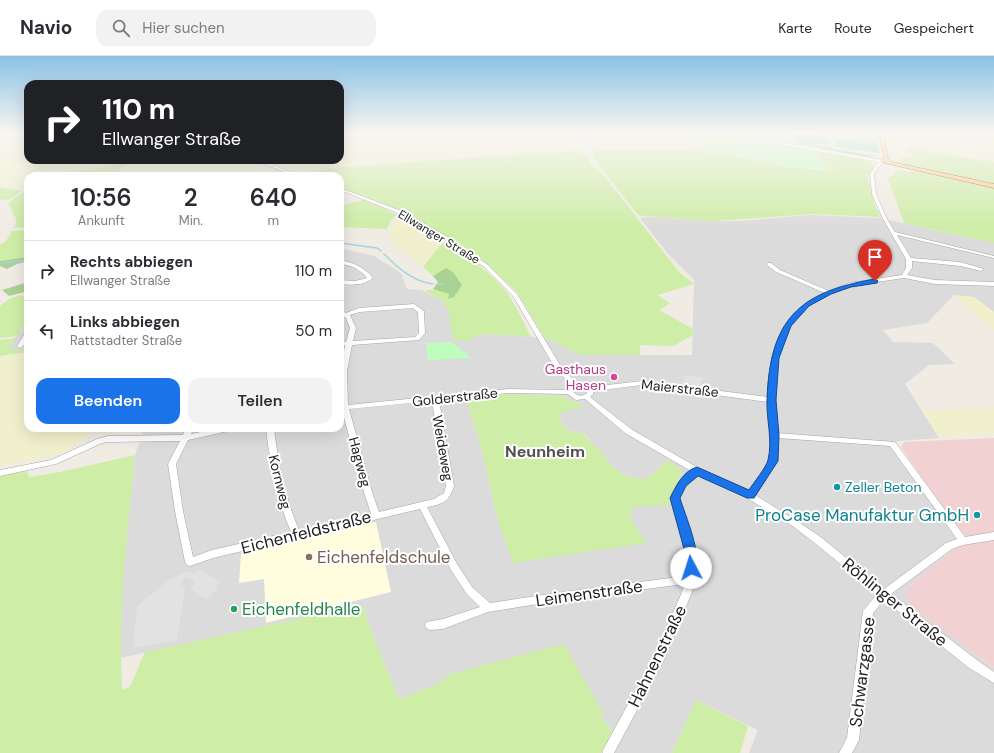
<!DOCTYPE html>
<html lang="de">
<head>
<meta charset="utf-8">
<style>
  body { margin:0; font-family:"DM Sans",sans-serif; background:#f2f2f3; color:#2b2b33; height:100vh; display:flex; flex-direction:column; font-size:15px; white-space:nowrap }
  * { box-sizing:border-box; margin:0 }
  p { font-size:13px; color:#7c7c81 }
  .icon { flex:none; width:22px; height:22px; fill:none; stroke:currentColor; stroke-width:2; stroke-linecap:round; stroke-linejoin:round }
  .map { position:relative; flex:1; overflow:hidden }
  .sheet { position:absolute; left:24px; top:116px; width:320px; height:260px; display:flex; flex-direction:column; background:#fff; border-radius:12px; box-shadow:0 4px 16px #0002 }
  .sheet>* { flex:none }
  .banner { position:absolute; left:24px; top:24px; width:320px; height:84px; border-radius:12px; box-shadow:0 4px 16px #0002; background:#202124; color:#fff; overflow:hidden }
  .pin { position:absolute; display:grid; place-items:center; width:34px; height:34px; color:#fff; margin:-41px -17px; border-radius:50% 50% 50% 0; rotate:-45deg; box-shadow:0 0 4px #0007 }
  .pin .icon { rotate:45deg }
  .me { position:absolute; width:44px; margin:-22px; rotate:355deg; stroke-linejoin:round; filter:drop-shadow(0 0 3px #0008) }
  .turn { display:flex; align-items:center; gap:14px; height:84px; padding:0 12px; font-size:18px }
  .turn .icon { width:52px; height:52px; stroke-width:2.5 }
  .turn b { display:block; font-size:28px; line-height:34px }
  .eta { display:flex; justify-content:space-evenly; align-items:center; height:68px; text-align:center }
  .eta b { font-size:24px; font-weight:600; line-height:28px }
  .cta { display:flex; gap:8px; margin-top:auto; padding:8px 12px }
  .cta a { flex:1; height:46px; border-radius:12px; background:#1a73e8; color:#fff; font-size:16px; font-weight:600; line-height:46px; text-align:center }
  .cta a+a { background:#f2f2f3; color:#2b2b33 }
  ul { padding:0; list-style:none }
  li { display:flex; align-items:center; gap:12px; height:60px; padding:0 12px; border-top:1px solid #e1e1e2 }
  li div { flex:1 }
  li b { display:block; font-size:15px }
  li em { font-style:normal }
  header { display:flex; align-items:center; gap:24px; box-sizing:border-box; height:56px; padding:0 20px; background:#fff; border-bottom:1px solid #e1e1e2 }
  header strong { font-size:19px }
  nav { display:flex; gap:22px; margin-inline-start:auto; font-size:14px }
  .search { width:280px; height:36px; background:#f2f2f3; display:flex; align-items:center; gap:10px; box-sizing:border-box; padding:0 14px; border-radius:12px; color:#7c7c81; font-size:15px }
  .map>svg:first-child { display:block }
  .residential { fill:#dcdbdb; fill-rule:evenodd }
  .commercial { fill:#f2d1d2 }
  .education { fill:#fffddd }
  .farmland { fill:#f0f0cd }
  .grass { fill:#ceeda6 }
  .forest { fill:#abd295 }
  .park { fill:#bdfdbe }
  .pitch { fill:#7ce4b4 }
  .parking { fill:#e2e2e2 }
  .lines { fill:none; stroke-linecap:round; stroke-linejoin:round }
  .stream { stroke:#a1d6e0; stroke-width:1.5 }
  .minor-casing { stroke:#a5a5a5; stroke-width:1 }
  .major-casing { stroke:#985b00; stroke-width:1 }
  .minor { fill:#fff; fill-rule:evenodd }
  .major { fill:#fc9; fill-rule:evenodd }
  .route { fill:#1a73e8; stroke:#114b97 }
  .hotel-dot { fill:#d1479c; stroke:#fff; stroke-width:1.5 }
  .culture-dot { fill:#0f9aa8; stroke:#fff; stroke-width:1.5 }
  .education-dot { fill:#8d6e63; stroke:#fff; stroke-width:1.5 }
  .leisure-dot { fill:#2e9e5b; stroke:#fff; stroke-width:1.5 }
  .labels { text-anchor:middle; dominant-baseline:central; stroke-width:4; stroke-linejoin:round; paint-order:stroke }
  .far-street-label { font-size:12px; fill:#1e1e1e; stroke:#fff }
  .hotel-label { font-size:14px; fill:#b23c85; stroke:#fff; text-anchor:end }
  .street-label { font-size:14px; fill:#1e1e1e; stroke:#fff }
  .culture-label { font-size:14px; fill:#0d838f; stroke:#fff; text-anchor:start }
  .quarter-label { font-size:16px; font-weight:bold; fill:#515151; stroke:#fff }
  .near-culture-label { font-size:17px; fill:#0d838f; stroke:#fff; text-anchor:end }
  .near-street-label { font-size:17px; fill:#1e1e1e; stroke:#fff }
  .near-education-label { font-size:17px; fill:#785e54; stroke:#fff; text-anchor:start }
  .near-leisure-label { font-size:17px; fill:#27864d; stroke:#fff; text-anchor:start }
</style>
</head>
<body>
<header>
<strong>Navio</strong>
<div class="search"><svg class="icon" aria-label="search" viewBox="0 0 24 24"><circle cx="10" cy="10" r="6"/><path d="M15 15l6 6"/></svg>Hier suchen</div>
<nav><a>Karte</a><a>Route</a><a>Gespeichert</a></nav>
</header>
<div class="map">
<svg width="994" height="697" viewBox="0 0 994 697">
  <rect width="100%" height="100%" fill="#f0ebe3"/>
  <path class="residential" d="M 810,159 L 879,162 L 994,187 L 994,256 L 974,241 L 954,239 L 927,267 L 883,274 L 893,286 L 933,287 L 955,308 L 929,309 L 905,328 L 939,382 L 899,385 L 893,388 L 960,481 L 949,490 L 952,494 L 904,535 L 982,604 L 994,612 L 994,697 L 749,697 L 758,674 L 696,644 L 672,697 L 601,697 L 613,678 L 601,660 L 604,659 L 450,618 L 440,627 L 399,643 L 373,580 L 363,549 L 120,602 L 123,516 L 135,399 L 144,372 L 340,372 L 340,192 L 374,200 L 398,215 L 402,219 L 407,233 L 423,234 L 424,236 L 445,245 L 449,253 L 474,280 L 484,278 L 546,282 L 581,299 L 692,299 L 694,224 L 668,198 L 640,162 L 650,161 L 718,165 L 742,165 ZM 503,338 L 562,340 L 571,345 L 580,347 L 582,350 L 560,357 L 558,360 L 567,374 L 584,378 L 598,392 L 614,412 L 624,419 L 640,423 L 650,421 L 667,404 L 676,428 L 670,445 L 632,451 L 631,463 L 646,487 L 498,465 L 482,394 L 466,343 Z
    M 28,260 L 28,292 L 7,295 L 26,264 Z"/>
  <path class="commercial" d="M 994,382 L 994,612 L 922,559 L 910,545 L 904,535 L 952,494 L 970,485 L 952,465 L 901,391 L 904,386 Z"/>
  <path class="education" d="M 376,466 L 391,536 L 266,567 L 264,523 L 239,527 L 241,498 Z"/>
  <path class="farmland" d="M 0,77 L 28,77 L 28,104 L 63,104 L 43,120 L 28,120 L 28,131 L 19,131 L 0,128 Z
    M 340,77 L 444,77 L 444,98 L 442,102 L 344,111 L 302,118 L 285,113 L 267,104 L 340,104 Z
    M 446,77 L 585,77 L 589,93 L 492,98 L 447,97 Z
    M 588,77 L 703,77 L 715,78 L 703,83 L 700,87 L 701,94 L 593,94 Z
    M 887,77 L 946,77 L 994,84 L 994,106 L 909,92 L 913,101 L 898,101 L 891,94 Z
    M 65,104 L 118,104 L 111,109 L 97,113 L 49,117 Z
    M 130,104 L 166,104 L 164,107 L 211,106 L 213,104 L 247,104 L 269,114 L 287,120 L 114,120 Z
    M 396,163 L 404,163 L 424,174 L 443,187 L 423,211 L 397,191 L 392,185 L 389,174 Z
    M 954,239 L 974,241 L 994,256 L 994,274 Z
    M 28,296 L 28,372 L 129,372 L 117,374 L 96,374 L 90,376 L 80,386 L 55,399 L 0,410 L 0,300 Z
    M 994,352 L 994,378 L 939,381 L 922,355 Z"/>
  <path class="grass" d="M 829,77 L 872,77 L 875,78 L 877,87 L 835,83 Z
    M 908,92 L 994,106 L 994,129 L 904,108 L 906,108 L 899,105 L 899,102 L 912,101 Z
    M 815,93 C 828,96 866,99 874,109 L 869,118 L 827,114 Z
    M 595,94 L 692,94 L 748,102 L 786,111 L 867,118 L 875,150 L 881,161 L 814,158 L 716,165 L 643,160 L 638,159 L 595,104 L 592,95 Z
    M 582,95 L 592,110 L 602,117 L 672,207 L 680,217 L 694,228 L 657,239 L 670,247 L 659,254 L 693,273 L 693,279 L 673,290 L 640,289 L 640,299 L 581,299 L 544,281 L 517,236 L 479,202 L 452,184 L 388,149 L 340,132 L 340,120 L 303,120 C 318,111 358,110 378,109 C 446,103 514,98 582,95 Z
    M 118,104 L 130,104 L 114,120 L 45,120 L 49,117 C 71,115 100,117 118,104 Z
    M 896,115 L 921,116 L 994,131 L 994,187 L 904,167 L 888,122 L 894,119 Z
    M 0,131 L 22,135 L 8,144 L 0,143 Z
    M 28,134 L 28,171 L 14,172 C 20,163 12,156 8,148 L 14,142 Z
    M 364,144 L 397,159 L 391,164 L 387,173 L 340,171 L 340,150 Z
    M 28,174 L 28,201 L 0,205 L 0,189 L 6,185 L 12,175 Z
    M 445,186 C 465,200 488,214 503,232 C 515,246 522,264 531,281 L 484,278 L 474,280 L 473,284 L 453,284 L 449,254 L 443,250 L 444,245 L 424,235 C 432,233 441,233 449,238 L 448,242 L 454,241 L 446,212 L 433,220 L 423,211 L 439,191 Z
    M 21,239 L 28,243 C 28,262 27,263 17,280 L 0,282 L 0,250 L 9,243 Z
    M 16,282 L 8,295 L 28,292 L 28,296 L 0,300 L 0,284 Z
    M 503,338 L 562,340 L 571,345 L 580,347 L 583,350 L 560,357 L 558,361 L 567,374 L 583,378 L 598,392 L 614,412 L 624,419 L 640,423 L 650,421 L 667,404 L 681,413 L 683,416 L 673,435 L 670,449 L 632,451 L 631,463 L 646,487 L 513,507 L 498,465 L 482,394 L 466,343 Z
    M 135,399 C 127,477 118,555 122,634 L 130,631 L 145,596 L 363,549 L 373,580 L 399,643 L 440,627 L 450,618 L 564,588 L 604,658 L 601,660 L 613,678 L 601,697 L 0,697 L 0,419 L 27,415 L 29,421 L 60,416 Z
    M 696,644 L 748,670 L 740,697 L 672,697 Z"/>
  <path class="forest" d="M 797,87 L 830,91 L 830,92 L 874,100 L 871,102 Z
    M 28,201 L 28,205 L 17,208 L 7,213 L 0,210 L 0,205 Z
    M 446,212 L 453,216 L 462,229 L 454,241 L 448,243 L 449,238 L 433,233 L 438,226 L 433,220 Z
    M 28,226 L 28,235 L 9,240 L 2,234 Z"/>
  <path class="park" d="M 713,77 L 783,77 L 798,91 L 812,93 L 825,113 L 793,111 L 745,100 L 701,94 L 700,87 L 703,83 L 715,78 Z
    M 451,286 L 472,302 L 428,304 L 426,287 Z"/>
  <path class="pitch" d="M 787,77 L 819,77 L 832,88 L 797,87 Z
    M 835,83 L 877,87 L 879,97 L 837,91 Z"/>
  <path class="parking" d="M 687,319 L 704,322 L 698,331 L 680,328 Z
    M 200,514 L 221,526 L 215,530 L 218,532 L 206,544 L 190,532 L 195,526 L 186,521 L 180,528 L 185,532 L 177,584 L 133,592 L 137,550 L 166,526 L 184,516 L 195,517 Z"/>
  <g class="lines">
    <path class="stream" d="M 340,187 L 377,192 L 381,195
      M 384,198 C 398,212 412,225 433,228
      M 0,207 L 28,204
      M 438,228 L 445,228"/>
    <g class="minor-casing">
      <path id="minor" d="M 712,77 L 718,77 L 798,89 L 883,104 L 884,105 L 878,112 L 874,118 L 876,138 L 887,163 L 895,176 L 994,200 L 994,202 L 897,179 L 911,202 L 960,206 L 984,213 L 981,215 L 960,210 L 912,205 L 912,212 L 907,219 L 935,224 L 994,226 L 994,230 L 935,228 L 904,222 L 850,230 L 831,238 L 809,249 L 790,270 L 778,302 L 774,344 L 777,377 L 895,386 L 965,481 L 994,476 L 994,484 L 963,489 L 952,493 L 891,538 L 977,604 L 994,616 L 994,627 L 969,612 L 884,544 L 873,557 L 859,684 L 852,697 L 839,697 L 847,682 L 863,555 L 877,538 L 816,488 L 794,471 L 747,442 L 698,419 L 685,429 L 679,442 L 697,500 L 695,523 L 692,536 L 664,604 L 614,697 L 603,697 L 602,696 L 656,597 L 682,536 L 684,528 L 563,544 L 488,556 L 443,573 L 430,574 L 426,572 L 425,569 L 426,566 L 443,563 L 480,551 L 466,537 L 451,514 L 420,453 L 213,502 L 190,510 L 187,509 L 185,506 L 175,455 L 168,408 L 180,385 L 108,386 L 102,387 L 56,408 L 0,420 L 0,414 L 51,404 L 97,383 L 108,380 L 183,379 L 186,372 L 194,372 L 191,378 L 221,372 L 237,372 L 233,374 L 188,384 L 176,408 L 183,455 L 193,501 L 212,494 L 291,476 C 277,443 270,408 266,372 L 274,372 C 278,407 285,442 299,474 L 371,458 L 364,436 L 342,354 L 340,354 L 340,350 L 341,350 L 341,315 L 345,289 L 340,290 L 340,286 L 346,286 L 350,272 L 346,262 L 340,258 L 340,254 L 346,257 L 359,252 L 414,248 L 424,255 L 425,277 L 419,284 L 352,289 L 347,315 L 348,349 L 508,333 L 567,334 L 571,329 L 554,310 L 513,240 L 484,211 L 447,185 L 400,158 L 340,134 L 340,132 L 404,156 L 451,183 L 488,209 L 517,238 L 560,309 L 576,327 L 583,328 L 590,331 L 642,325 L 768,341 L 772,302 L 784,269 L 805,247 L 825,237 L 776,216 L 767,209 L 767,207 L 771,207 L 780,214 L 829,235 L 849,227 L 902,219 L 906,212 L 906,203 L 883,163 L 872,138 L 870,118 L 875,110 L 879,106 ZM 413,252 L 418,256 L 419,277 L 415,281 L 353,285 L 356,272 L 350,259 L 360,256 ZM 642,329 L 768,346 L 770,379 L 769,405 L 748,436 L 700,413 L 631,373 L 590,341 L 593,338 L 593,335 ZM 578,331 L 581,331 L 587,335 L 587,337 C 582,341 579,340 574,337 L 574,334 ZM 508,337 L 568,338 L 576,344 L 585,343 L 625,377 L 691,415 L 679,425 L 671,442 L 687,500 L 686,520 L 563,536 L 490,547 L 472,531 L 457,508 L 427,451 C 443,448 449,446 454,430 L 439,344 ZM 432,345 L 446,430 L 444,437 L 434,443 L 379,456 L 372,436 L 349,353 ZM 778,382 L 890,390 L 957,483 L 946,487 L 884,533 L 822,482 L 800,467 L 755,439 L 777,405 Z
        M 254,104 L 259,104 L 301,120 L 295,120 Z
        M 340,204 C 354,207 364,211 373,222 C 364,230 351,229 340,228 L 340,224 L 355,225 L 367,222 C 360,213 351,209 340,208 Z
        M 28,275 C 28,281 26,289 20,292 L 18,291 L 17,290 L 26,276 Z"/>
    </g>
    <g class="major-casing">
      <path id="major" d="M 879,77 L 883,77 L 888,101 L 892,106 L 994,128 L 994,132 L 880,106 L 884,101 Z"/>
    </g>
    <use href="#minor" class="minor"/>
    <use href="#major" class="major"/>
  </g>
  <linearGradient id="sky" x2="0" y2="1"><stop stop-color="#8bc2e5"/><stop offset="0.44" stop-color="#f8f6f2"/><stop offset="1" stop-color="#f8f6f2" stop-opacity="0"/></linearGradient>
  <rect width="994" height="174" fill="url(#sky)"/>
  <path class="route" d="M 875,223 L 878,225 L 877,227 L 851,231 L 831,238 L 809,250 L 791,270 L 779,302 L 776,344 L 779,379 L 778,405 L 754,442 L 747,442 L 698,420 L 686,430 L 680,442 C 685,459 703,500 695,515 L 691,517 L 687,515 L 685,512 L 686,500 L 670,442 C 676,430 683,415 697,411 L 749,434 C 754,426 766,412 768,404 C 773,384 766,363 767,343 C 770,264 798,236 875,223 Z"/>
  <circle class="hotel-dot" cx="614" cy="321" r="4"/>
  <g class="culture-dot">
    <circle cx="837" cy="431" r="4"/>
    <circle cx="977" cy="459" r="4"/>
  </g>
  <circle class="education-dot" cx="309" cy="501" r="4"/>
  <circle class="leisure-dot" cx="234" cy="553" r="4"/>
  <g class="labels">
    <g class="far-street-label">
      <text transform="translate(439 181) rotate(31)">Ellwanger Straße</text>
    </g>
    <g class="hotel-label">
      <text x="606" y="313">Gasthaus<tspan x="606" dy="16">Hasen</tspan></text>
    </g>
    <g class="street-label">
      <text transform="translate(680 332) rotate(6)">Maierstraße</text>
      <text transform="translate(455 341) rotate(-6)">Golderstraße</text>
      <text transform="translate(443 392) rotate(80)">Weideweg</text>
      <text transform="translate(360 406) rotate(75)">Hagweg</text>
      <text transform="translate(280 426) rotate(76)">Kornweg</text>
    </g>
    <g class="culture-label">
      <text x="845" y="431">Zeller Beton</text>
    </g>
    <g class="quarter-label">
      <text x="545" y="395">Neunheim</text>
    </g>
    <g class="near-culture-label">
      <text x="969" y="459">ProCase Manufaktur GmbH</text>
    </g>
    <g class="near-street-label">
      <text transform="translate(306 476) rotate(-14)">Eichenfeldstraße</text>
      <text transform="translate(589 537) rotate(-8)">Leimenstraße</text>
      <text transform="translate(895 546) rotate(39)">Röhlinger Straße</text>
      <text transform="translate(657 600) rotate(-64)">Hahnenstraße</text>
      <text transform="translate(862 616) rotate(-83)">Schwarzgasse</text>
    </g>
    <g class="near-education-label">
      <text x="317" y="501">Eichenfeldschule</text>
    </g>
    <g class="near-leisure-label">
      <text x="242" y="553">Eichenfeldhalle</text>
    </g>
  </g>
</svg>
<div class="pin" style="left:875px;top:225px;background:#d93025"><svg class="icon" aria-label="arrive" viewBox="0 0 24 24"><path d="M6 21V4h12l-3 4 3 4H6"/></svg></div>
<svg class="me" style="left:691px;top:512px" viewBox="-20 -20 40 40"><circle r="19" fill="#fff"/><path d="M0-13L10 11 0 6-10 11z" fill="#1a73e8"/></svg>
<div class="banner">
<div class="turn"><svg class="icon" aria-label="right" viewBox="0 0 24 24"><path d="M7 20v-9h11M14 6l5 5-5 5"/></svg><div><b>110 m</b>Ellwanger Straße</div></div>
</div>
<section class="sheet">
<div class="eta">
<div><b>10:56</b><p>Ankunft</p></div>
<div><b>2</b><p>Min.</p></div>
<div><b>640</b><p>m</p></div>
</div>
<ul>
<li><svg class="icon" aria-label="right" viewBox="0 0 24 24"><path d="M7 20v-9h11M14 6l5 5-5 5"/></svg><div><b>Rechts abbiegen</b><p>Ellwanger Straße</p></div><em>110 m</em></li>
<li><svg class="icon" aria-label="left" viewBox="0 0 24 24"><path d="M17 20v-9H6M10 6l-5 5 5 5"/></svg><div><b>Links abbiegen</b><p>Rattstadter Straße</p></div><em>50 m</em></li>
</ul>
<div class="cta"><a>Beenden</a><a>Teilen</a></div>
</section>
</div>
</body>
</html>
